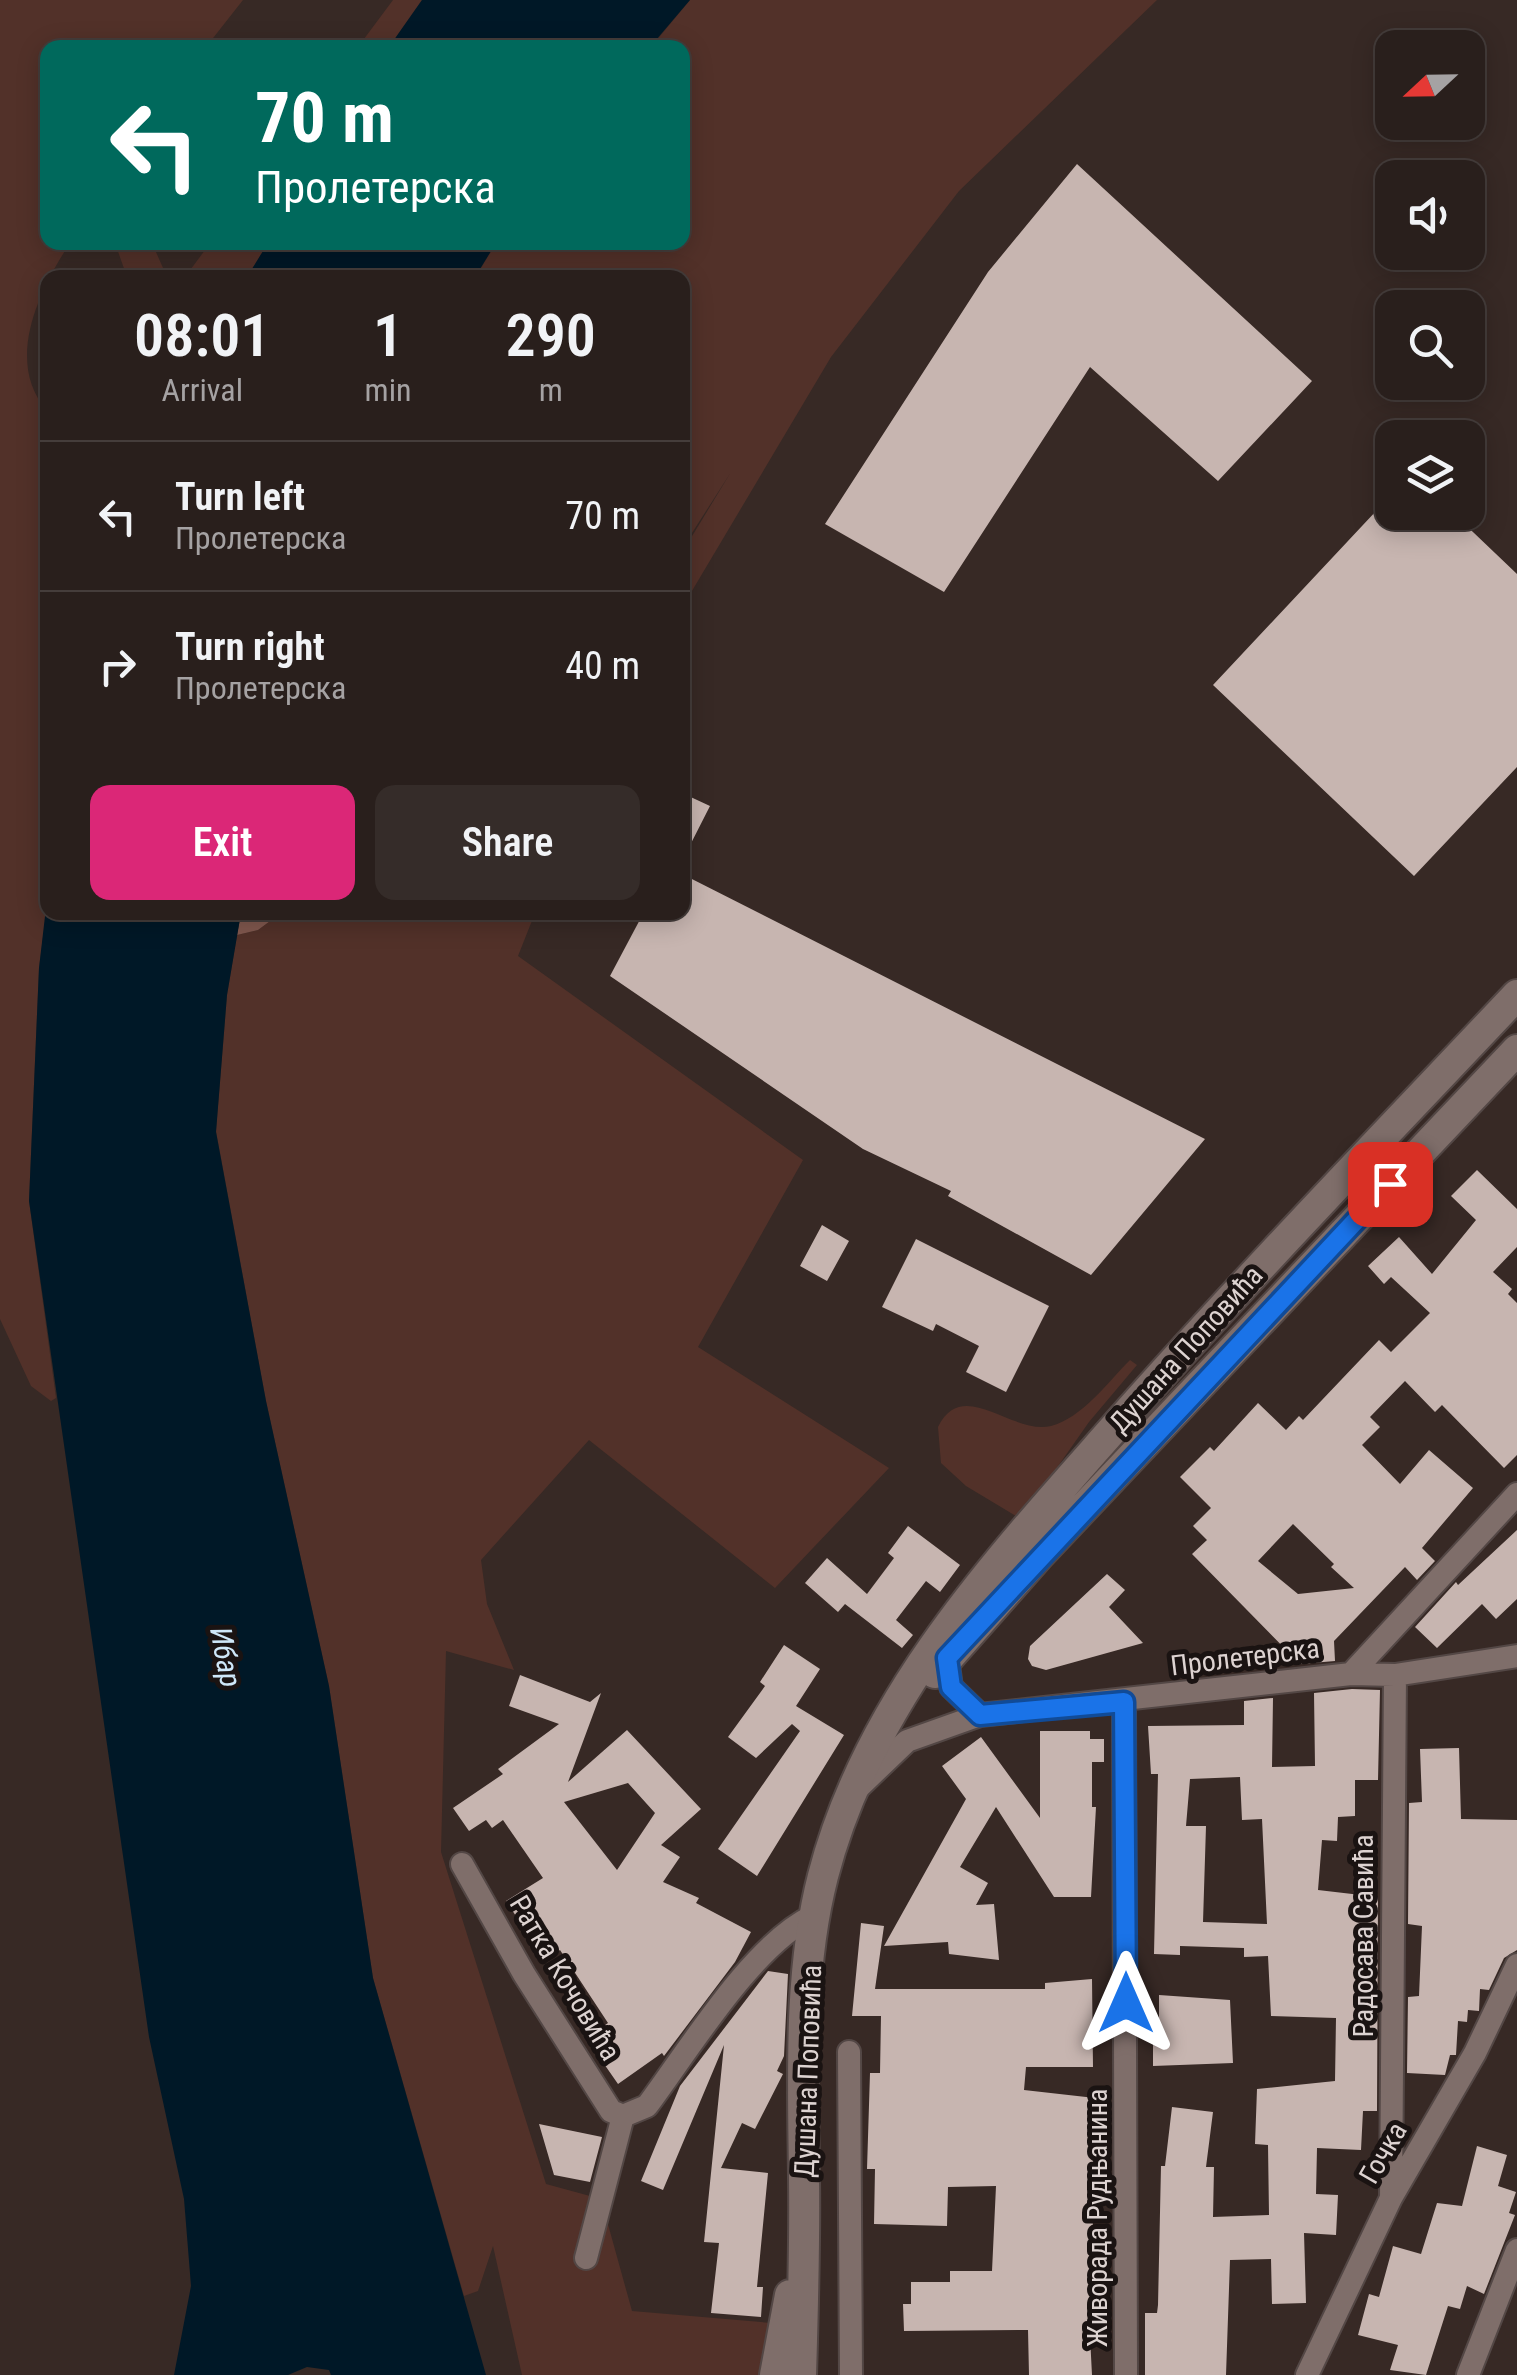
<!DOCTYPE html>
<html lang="en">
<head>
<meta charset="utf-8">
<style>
  body { margin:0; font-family:"Roboto Condensed",sans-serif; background:#352c29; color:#f1f3f6; height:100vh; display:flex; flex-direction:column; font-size:38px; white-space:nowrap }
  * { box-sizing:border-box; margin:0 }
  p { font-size:32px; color:#a5a2a3 }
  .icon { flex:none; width:55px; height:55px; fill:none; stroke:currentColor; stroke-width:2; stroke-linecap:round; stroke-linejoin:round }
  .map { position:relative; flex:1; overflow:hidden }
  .panel { position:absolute; left:40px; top:270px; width:650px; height:650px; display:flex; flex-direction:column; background:#291f1c; border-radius:20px; box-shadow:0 5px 25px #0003,0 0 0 2px #453d3b }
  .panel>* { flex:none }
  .hud { position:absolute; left:40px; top:40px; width:650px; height:210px; border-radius:20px; box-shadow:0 5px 25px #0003,0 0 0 2px #453d3b; background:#00695c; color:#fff; overflow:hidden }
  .needle { width:65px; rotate:248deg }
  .fabs { position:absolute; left:1375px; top:30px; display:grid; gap:20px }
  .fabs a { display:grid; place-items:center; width:110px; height:110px; border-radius:20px; background:#291f1c; box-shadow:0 5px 25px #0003,0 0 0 2px #453d3b; font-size:50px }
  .pin { position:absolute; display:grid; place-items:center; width:85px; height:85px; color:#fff; margin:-42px; border-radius:20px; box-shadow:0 5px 15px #0006 }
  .me { position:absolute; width:110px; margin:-55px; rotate:0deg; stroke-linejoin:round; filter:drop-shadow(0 0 8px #0008) }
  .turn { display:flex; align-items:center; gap:35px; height:210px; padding:0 50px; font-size:45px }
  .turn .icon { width:130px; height:130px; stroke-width:2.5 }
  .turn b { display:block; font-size:70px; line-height:85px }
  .eta { display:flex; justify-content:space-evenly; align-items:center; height:170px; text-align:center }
  .eta b { font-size:60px; font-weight:600; line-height:70px }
  .button { display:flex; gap:20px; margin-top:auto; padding:20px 50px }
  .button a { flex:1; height:115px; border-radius:20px; background:#db2777; color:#fff; font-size:40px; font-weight:600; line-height:115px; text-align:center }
  .button a+a { background:#352c29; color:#f1f3f6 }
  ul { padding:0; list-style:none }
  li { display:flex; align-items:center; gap:30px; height:150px; padding:0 50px; border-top:2px solid #453d3b }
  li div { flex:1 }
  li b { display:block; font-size:38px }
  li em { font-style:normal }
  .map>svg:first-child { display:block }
  .green { fill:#523129 }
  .forest { fill:#81584e }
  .water { fill:#001827 }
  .building { fill:#c7b5b0; fill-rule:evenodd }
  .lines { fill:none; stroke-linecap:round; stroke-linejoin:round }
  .minor-casing { stroke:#534745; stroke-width:26 }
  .secondary-casing { stroke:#534745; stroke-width:34 }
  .minor { stroke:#7f6e6a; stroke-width:22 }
  .secondary { stroke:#7f6e6a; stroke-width:30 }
  .route-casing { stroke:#114b97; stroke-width:25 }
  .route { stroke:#1a73e8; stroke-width:18 }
  .labels { text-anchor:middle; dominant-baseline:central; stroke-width:10; stroke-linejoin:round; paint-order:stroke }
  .street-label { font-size:28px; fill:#ddd3d1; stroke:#1a1312 }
  .water-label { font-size:30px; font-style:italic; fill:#cee7f8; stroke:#1a1312 }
</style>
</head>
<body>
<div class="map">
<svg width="1517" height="2375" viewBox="0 0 1517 2375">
  <rect width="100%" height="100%" fill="#372925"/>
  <path class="green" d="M 0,0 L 243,0 L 206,47 L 48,48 L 48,242 L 70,243 C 40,289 3,362 48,412 L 48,899 L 39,968 L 29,1201 L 56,1398 L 51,1401 L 31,1386 L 0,1319 Z
    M 393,0 L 422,0 L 389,47 L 358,47 Z
    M 690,0 L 1157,0 L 959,191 L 831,357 L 683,606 L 683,551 L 731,472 L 683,547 L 682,278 L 475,278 L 496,243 L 682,242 L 682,48 L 651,47 Z
    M 211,242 L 268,242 L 268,243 L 247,277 L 185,277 Z
    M 115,243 L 152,243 L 167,277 L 127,277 Z
    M 281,913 L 535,913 L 518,956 L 803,1160 L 698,1347 L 889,1468 L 775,1588 L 589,1440 L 481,1560 L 487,1604 L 514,1670 L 446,1651 L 441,1852 L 546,2184 L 601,2199 L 632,2311 L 783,2324 L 775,2375 L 522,2375 L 493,2246 L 478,2291 L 464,2296 L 373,1978 L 329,1686 L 266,1401 L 216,1131 L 227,995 L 237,935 L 258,930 Z
    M 1130,1360 L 1137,1365 L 1089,1422 L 1021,1519 L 966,1486 L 941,1463 L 938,1427 C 963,1376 1011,1435 1051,1426 C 1082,1418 1108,1382 1130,1360 Z"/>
  <path class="forest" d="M 241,913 L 241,912 L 281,913 L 258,930 L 237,935 Z"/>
  <path class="water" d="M 422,0 L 690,0 L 650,47 L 389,47 Z
    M 268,243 L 268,242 L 496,243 L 475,277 L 247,277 Z
    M 47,899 L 48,912 L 241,913 L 227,995 L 216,1132 L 266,1401 L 329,1686 L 373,1978 L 486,2375 L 331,2375 L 329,2370 L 307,2367 L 288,2375 L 174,2375 L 191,2286 L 184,2199 L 149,2037 L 29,1201 L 39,968 Z"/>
  <path class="building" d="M 1077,164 L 1312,381 L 1218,481 L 1090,367 L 944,592 L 825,524 L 988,272 Z
    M 1392,494 L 1392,512 L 1452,512 L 1517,574 L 1517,767 L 1414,876 L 1213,685 Z
    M 682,793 L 710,806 L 682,861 Z
    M 682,874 L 1205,1139 L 1091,1275 L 948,1196 L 951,1191 L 863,1149 L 610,976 L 644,912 L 682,912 Z
    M 1477,1170 L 1517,1209 L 1517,1247 L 1493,1272 L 1512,1289 L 1508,1294 L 1517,1303 L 1517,1455 L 1504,1468 L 1442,1405 L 1435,1412 L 1405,1381 L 1370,1417 L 1380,1427 L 1362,1445 L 1400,1484 L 1429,1450 L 1473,1488 L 1422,1548 L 1435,1561 L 1417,1580 L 1405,1567 L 1334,1641 L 1335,1661 L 1300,1664 L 1192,1554 L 1207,1540 L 1193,1526 L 1211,1508 L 1180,1477 L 1210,1447 L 1214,1451 L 1258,1403 L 1286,1430 L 1299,1416 L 1303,1420 L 1379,1340 L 1391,1352 L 1430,1313 L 1391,1277 L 1384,1284 L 1368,1266 L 1399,1237 L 1432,1274 L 1476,1220 L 1451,1196 ZM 1293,1524 L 1334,1564 L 1331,1567 L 1354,1588 L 1298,1594 L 1258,1561 Z
    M 822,1225 L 849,1241 L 827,1281 L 800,1266 Z
    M 916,1239 L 1049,1306 L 1006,1392 L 966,1372 L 979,1346 L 936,1324 L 933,1331 L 882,1307 Z
    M 908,1526 L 960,1565 L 940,1592 L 926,1581 L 896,1620 L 913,1635 L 902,1648 L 845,1604 L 838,1612 L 805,1583 L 827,1558 L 867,1594 L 894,1558 L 888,1553 Z
    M 1517,1530 L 1517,1599 L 1496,1619 L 1482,1604 L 1437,1648 L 1415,1627 L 1456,1582 L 1458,1585 Z
    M 1107,1574 L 1125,1590 L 1109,1607 L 1143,1643 L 1046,1670 L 1032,1666 L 1028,1659 L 1030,1646 Z
    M 784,1645 L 820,1669 L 796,1706 L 844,1735 L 757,1876 L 718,1849 L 800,1731 L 792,1724 L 756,1758 L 728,1737 L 765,1686 L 760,1682 Z
    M 520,1675 L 590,1702 L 601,1693 L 568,1782 L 627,1730 L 701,1809 L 661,1845 L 680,1857 L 663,1882 L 699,1898 L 696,1903 L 751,1932 L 735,1962 L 664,2056 L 662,2053 L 618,2084 L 586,2038 L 608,2023 L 560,1950 L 545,1960 L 506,1901 L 543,1878 L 503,1820 L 492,1828 L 486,1820 L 469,1831 L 453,1808 L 503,1774 L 498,1769 L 559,1724 L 509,1706 ZM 628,1783 L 655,1813 L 617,1870 L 564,1802 Z
    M 1352,1689 L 1380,1690 L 1378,1780 L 1355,1780 L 1355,1816 L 1338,1817 L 1337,1841 L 1322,1840 L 1318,1890 L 1378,1897 L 1377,2111 L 1363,2111 L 1361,2150 L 1317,2148 L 1316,2194 L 1338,2195 L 1336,2235 L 1304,2233 L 1306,2303 L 1272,2304 L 1271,2259 L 1230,2260 L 1226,2375 L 1145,2375 L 1145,2313 L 1157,2313 L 1158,2305 L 1161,2166 L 1165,2166 L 1172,2107 L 1213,2112 L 1206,2167 L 1214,2167 L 1213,2217 L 1269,2215 L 1268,2145 L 1255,2144 L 1257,2089 L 1335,2081 L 1336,2018 L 1271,2016 L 1268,1956 L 1244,1957 L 1244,1948 L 1180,1946 L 1180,1955 L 1154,1954 L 1158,1774 L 1151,1774 L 1148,1726 L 1244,1725 L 1244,1701 L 1273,1698 L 1272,1767 L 1315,1766 L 1314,1693 ZM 1240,1777 L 1242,1820 L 1262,1819 L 1267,1924 L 1203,1922 L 1206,1826 L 1186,1826 L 1190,1779 Z
    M 1040,1731 L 1090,1731 L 1090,1739 L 1104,1739 L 1104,1762 L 1092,1762 L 1092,1807 L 1096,1807 L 1091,1897 L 1054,1897 L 996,1807 L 960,1867 L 988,1883 L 976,1905 L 994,1904 L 999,1960 L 949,1954 L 948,1942 L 884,1946 L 966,1799 L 942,1766 L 981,1737 L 1040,1818 Z
    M 1459,1748 L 1461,1819 L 1517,1820 L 1517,1950 L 1504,1958 L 1489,1990 L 1480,1989 L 1479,2011 L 1468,2010 L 1467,2022 L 1458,2021 L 1456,2055 L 1450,2055 L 1445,2075 L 1407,2073 L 1408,1997 L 1419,1996 L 1422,1926 L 1408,1924 L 1409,1803 L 1422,1802 L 1420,1749 Z
    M 861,1923 L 884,1926 L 875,1989 L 1045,1989 L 1045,1983 L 1092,1979 L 1093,2067 L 1026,2067 L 1024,2090 L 1095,2098 L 1092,2212 L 1100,2317 L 1089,2317 L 1092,2375 L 1029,2375 L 1028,2330 L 904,2331 L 903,2304 L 911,2304 L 911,2282 L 950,2282 L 950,2271 L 992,2271 L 996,2186 L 948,2187 L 947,2226 L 874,2224 L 875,2169 L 867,2169 L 870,2073 L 880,2073 L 881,2016 L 852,2016 Z
    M 768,1971 L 788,1974 L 784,2056 L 777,2071 L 783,2074 L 755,2129 L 742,2123 L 721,2168 L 768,2173 L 757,2287 L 763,2287 L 761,2317 L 711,2313 L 719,2243 L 704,2242 L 724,2045 L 663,2190 L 641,2181 L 680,2086 Z
    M 1159,1995 L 1230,2000 L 1233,2063 L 1153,2066 L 1153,2044 L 1159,2044 Z
    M 539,2124 L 602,2137 L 590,2182 L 554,2175 Z
    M 1477,2146 L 1507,2155 L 1498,2186 L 1516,2192 L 1509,2213 L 1515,2215 L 1484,2294 L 1467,2286 L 1460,2309 L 1448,2306 L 1426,2375 L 1390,2370 L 1398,2345 L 1358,2335 L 1369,2294 L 1379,2297 L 1393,2246 L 1421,2254 L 1437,2203 L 1462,2206 Z"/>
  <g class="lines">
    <g class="minor-casing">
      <path id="minor" d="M 947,1658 L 951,1687 L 980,1715
        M 1351,1674 L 1517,1494
        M 1124,1702 L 1126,2375
        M 859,1787 L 907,1741 L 980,1715 L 1351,1674 L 1395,1675 L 1517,1656
        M 462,1864 L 524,1974 L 611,2111 L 623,2116 L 647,2106 C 689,2050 752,1945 813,1916
        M 849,2052 L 851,2375
        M 1391,2198 L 1395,1675
        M 586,2258 L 623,2116
        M 1307,2375 L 1391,2198 L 1475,2053 L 1517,1965
        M 1468,2375 L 1517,2250"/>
    </g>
    <g class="secondary-casing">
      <path id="secondary" d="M 935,1673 L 1040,1554 L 1517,1050
        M 775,2375 L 790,2295
        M 801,2375 C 803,2309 805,2244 804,2178 C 803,2079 798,1973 823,1876 C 869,1698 997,1561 1115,1427 C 1245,1280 1382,1138 1517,995"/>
    </g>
    <use href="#minor" class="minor"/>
    <use href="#secondary" class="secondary"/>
  </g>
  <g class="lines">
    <g class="route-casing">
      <path id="route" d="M 1126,2003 L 1124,1702 L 980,1715 L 951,1687 L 947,1658 L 1390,1184"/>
    </g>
    <use href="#route" class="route"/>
  </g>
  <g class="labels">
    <g class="street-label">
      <text transform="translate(1186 1349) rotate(-48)">Душана Поповића</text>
      <text transform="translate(1245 1657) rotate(-7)">Пролетерска</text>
      <text transform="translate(1363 1936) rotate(-90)">Радосава Савића</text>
      <text transform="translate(565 1978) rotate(59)">Ратка Кочовића</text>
      <text transform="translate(808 2071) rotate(-88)">Душана Поповића</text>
      <text transform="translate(1383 2153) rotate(-60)">Гочка</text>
      <text transform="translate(1097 2218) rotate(-90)">Живорада Рудњанина</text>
    </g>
    <g class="water-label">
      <text transform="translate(226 1657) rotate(79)">Ибар</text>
    </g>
  </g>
</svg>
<div class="fabs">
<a><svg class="needle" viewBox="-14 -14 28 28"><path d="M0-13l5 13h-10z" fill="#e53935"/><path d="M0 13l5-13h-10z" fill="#a5a2a3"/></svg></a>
<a><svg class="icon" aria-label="sound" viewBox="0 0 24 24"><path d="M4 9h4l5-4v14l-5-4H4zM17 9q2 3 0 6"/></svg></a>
<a><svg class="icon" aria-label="search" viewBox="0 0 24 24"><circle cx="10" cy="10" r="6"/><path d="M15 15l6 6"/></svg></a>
<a><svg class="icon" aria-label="layers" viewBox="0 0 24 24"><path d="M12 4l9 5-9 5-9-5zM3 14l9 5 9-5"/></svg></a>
</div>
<div class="pin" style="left:1390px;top:1184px;background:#d93025"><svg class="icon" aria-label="arrive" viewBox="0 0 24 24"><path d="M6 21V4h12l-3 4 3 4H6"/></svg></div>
<svg class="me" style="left:1126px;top:2003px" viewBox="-20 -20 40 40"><path d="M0-17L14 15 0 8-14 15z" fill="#1a73e8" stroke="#fff" stroke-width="4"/></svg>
<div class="hud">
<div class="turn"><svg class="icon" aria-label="left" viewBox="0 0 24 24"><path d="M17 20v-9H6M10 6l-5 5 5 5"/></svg><div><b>70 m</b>Пролетерска</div></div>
</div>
<section class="panel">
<div class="eta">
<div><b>08:01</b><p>Arrival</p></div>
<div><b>1</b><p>min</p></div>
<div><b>290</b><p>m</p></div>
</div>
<ul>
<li><svg class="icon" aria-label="left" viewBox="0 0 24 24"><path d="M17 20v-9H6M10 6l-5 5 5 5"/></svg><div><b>Turn left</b><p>Пролетерска</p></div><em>70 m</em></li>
<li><svg class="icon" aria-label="right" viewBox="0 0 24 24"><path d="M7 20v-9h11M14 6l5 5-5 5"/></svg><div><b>Turn right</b><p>Пролетерска</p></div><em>40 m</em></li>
</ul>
<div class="button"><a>Exit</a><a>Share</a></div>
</section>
</div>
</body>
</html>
